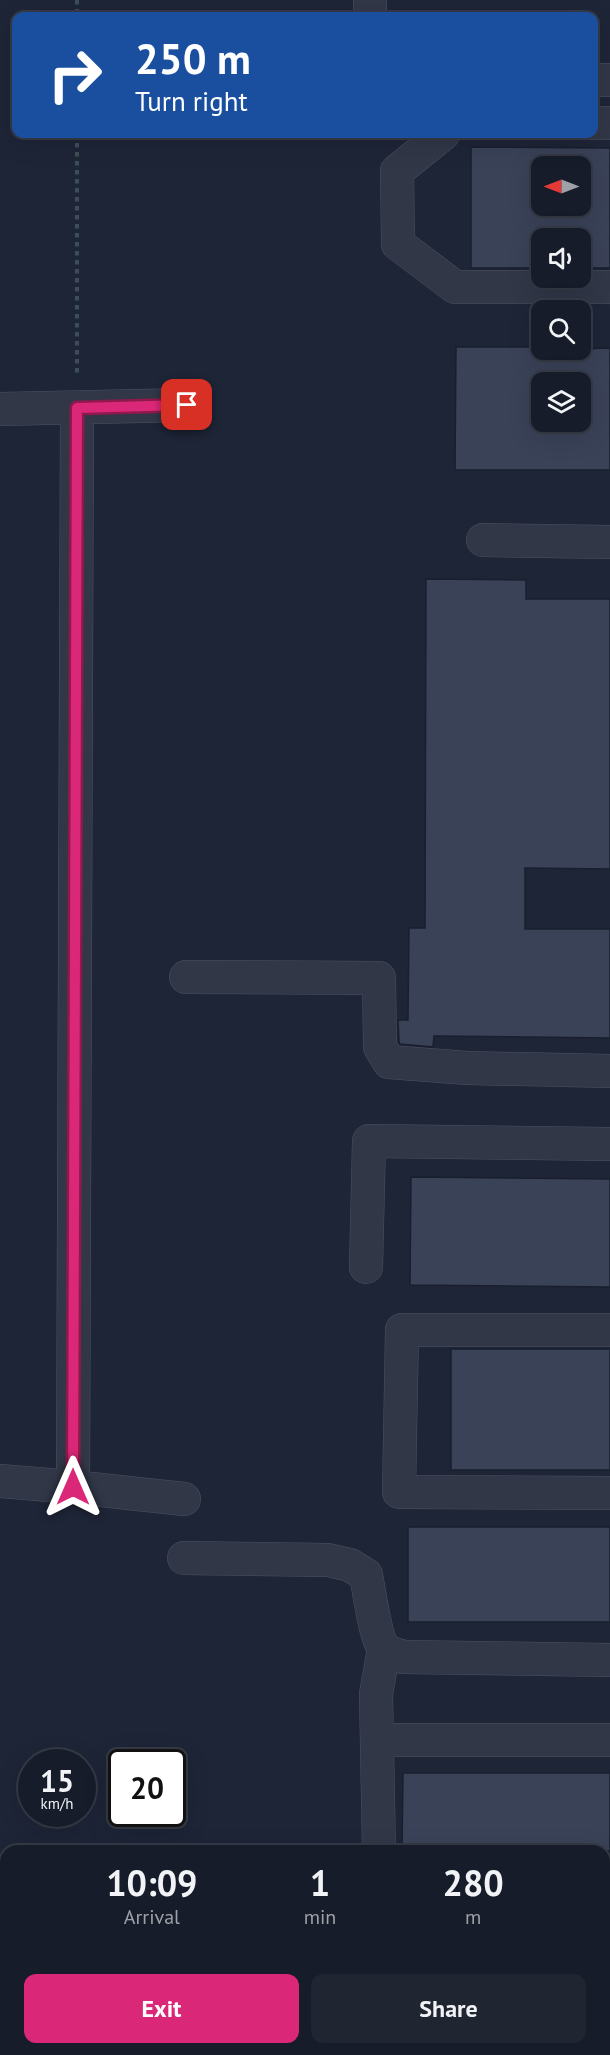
<!DOCTYPE html>
<html lang="en">
<head>
<meta charset="utf-8">
<style>
  body { margin:0; font-family:"PT Sans",sans-serif; background:#1f2531; color:#f1f3f6; height:100vh; display:flex; flex-direction:column; font-size:22px; white-space:nowrap }
  * { box-sizing:border-box; margin:0 }
  p { font-size:20px; color:#9ea1a8 }
  .icon { flex:none; width:33px; height:33px; fill:none; stroke:currentColor; stroke-width:2; stroke-linecap:round; stroke-linejoin:round }
  .map { position:relative; flex:1; overflow:hidden }
  .side { position:absolute; left:0px; top:1845px; width:610px; height:210px; display:flex; flex-direction:column; background:#161c29; border-radius:18px 18px 0 0; box-shadow:0 6px 24px #0002,0 0 0 2px #353a46 }
  .side>* { flex:none }
  .hud { position:absolute; left:12px; top:12px; width:586px; height:126px; border-radius:12px; box-shadow:0 6px 24px #0002,0 0 0 2px #353a46; background:#1a4fa0; color:#fff; overflow:hidden }
  .needle { width:39px; rotate:270deg }
  .fabs { position:absolute; left:531px; top:156px; display:grid; gap:12px }
  .fabs a { display:grid; place-items:center; width:60px; height:60px; border-radius:12px; background:#161c29; box-shadow:0 6px 24px #0002,0 0 0 2px #353a46; font-size:30px }
  .speed { position:absolute; left:18px; top:1749px; display:flex; gap:12px; font-size:30px; font-weight:700; text-align:center }
  .speed>* { display:grid; place-content:center; width:78px; height:78px; border-radius:50%; background:#161c29; box-shadow:0 6px 24px #0002,0 0 0 2px #353a46; line-height:1 }
  .speed small { font-size:15px; font-weight:400 }
  .speed .limit { border:3px solid #111; border-radius:9px; background:#fff; color:#111 }
  .pin { position:absolute; display:grid; place-items:center; width:51px; height:51px; color:#fff; margin:-26px; border-radius:12px; box-shadow:0 3px 9px #0006 }
  .me { position:absolute; width:66px; margin:-33px; rotate:0deg; stroke-linejoin:round; filter:drop-shadow(0 0 4px #0008) }
  .turn { display:flex; align-items:center; gap:21px; height:126px; padding:0 24px; font-size:27px }
  .turn .icon { width:78px; height:78px; stroke-width:2.5 }
  .turn b { display:block; font-size:42px; line-height:51px }
  .eta { display:flex; justify-content:space-evenly; align-items:center; height:102px; text-align:center }
  .eta b { font-size:36px; font-weight:800; line-height:42px }
  .button { display:flex; gap:12px; margin-top:auto; padding:12px 24px }
  .button a { flex:1; height:69px; border-radius:12px; background:#db2777; color:#fff; font-size:24px; font-weight:800; line-height:69px; text-align:center }
  .button a+a { background:#1f2531; color:#f1f3f6 }
  .map>svg:first-child { display:block }
  .building { fill:#3a4258; stroke:#191f2e; stroke-width:1.5; fill-rule:evenodd }
  .lines { fill:none; stroke-linecap:round; stroke-linejoin:round }
  .minor-casing { stroke:#4c5263; stroke-width:34 }
  .path { stroke:#3d4f56; stroke-width:4; stroke-dasharray:4.5 4.5; stroke-linecap:butt }
  .minor { stroke:#313747; stroke-width:33 }
  .route-casing { stroke:#8e194d; stroke-width:15 }
  .route { stroke:#db2777; stroke-width:10 }
</style>
</head>
<body>
<div class="map">
<svg width="610" height="2055" viewBox="0 0 610 2055">
  <rect width="100%" height="100%" fill="#1e2537"/>
  <path class="building" d="M 471,147 L 610,148 L 610,268 L 580,268 L 580,238 L 542,238 L 542,268 L 471,268 ZM 542,166 L 580,166 L 580,206 L 542,206 Z
    M 456,347 L 542,347 L 542,350 L 610,348 L 610,470 L 455,470 ZM 542,382 L 580,382 L 580,422 L 542,422 Z
    M 426,579 L 526,580 L 526,599 L 610,599 L 610,869 L 525,868 L 525,929 L 610,929 L 610,1038 L 434,1036 L 433,1047 L 400,1044 L 399,1042 L 398,1020 L 408,1020 L 409,928 L 425,928 Z
    M 411,1177 L 610,1179 L 610,1287 L 410,1285 Z
    M 451,1349 L 610,1349 L 610,1470 L 451,1470 Z
    M 408,1527 L 610,1527 L 610,1622 L 408,1622 Z
    M 403,1773 L 610,1773 L 610,1851 L 402,1851 Z"/>
  <g class="lines">
    <g class="minor-casing">
      <path id="minor" d="M 370,0 L 370,16
        M 594,80 L 610,80
        M 594,123 L 610,123
        M 443,134 L 397,171 L 398,244 L 455,287 L 610,287
        M 77,408 L 73,1487 L 184,1499
        M 0,409 L 187,405
        M 483,540 L 610,542
        M 186,977 L 379,978 L 380,1047 L 389,1062 L 467,1068 L 610,1071
        M 366,1267 L 369,1141 L 610,1144
        M 610,1330 L 402,1330 L 399,1492 L 610,1493
        M 0,1481 L 73,1487
        M 184,1558 L 328,1560 L 350,1565 L 366,1575 C 369,1590 376,1643 385,1650 C 390,1653 398,1655 403,1657 L 610,1660
        M 377,1740 L 610,1740
        M 379,1851 L 376,1694 L 384,1649
        M 0,1958 L 6,1958
        M 604,1959 L 610,1959"/>
    </g>
    <path class="path" d="M 77,0 L 77,16
      M 77,134 L 77,376"/>
    <use href="#minor" class="minor"/>
  </g>
  <g class="lines">
    <g class="route-casing">
      <path id="route" d="M 73,1487 L 77,408 L 187,405"/>
    </g>
    <use href="#route" class="route"/>
  </g>
</svg>
<div class="fabs">
<a><svg class="needle" viewBox="-14 -14 28 28"><path d="M0-13l5 13h-10z" fill="#e53935"/><path d="M0 13l5-13h-10z" fill="#9ea1a8"/></svg></a>
<a><svg class="icon" aria-label="sound" viewBox="0 0 24 24"><path d="M4 9h4l5-4v14l-5-4H4zM17 9q2 3 0 6"/></svg></a>
<a><svg class="icon" aria-label="search" viewBox="0 0 24 24"><circle cx="10" cy="10" r="6"/><path d="M15 15l6 6"/></svg></a>
<a><svg class="icon" aria-label="layers" viewBox="0 0 24 24"><path d="M12 4l9 5-9 5-9-5zM3 14l9 5 9-5"/></svg></a>
</div>
<div class="speed"><div>15<small>km/h</small></div><div class="limit">20</div></div>
<div class="pin" style="left:187px;top:405px;background:#d93025"><svg class="icon" aria-label="arrive" viewBox="0 0 24 24"><path d="M6 21V4h12l-3 4 3 4H6"/></svg></div>
<svg class="me" style="left:73px;top:1487px" viewBox="-20 -20 40 40"><path d="M0-17L14 15 0 8-14 15z" fill="#db2777" stroke="#fff" stroke-width="4"/></svg>
<div class="hud">
<div class="turn"><svg class="icon" aria-label="right" viewBox="0 0 24 24"><path d="M7 20v-9h11M14 6l5 5-5 5"/></svg><div><b>250 m</b>Turn right</div></div>
</div>
<section class="side">
<div class="eta">
<div><b>10:09</b><p>Arrival</p></div>
<div><b>1</b><p>min</p></div>
<div><b>280</b><p>m</p></div>
</div>
<div class="button"><a>Exit</a><a>Share</a></div>
</section>
</div>
</body>
</html>
